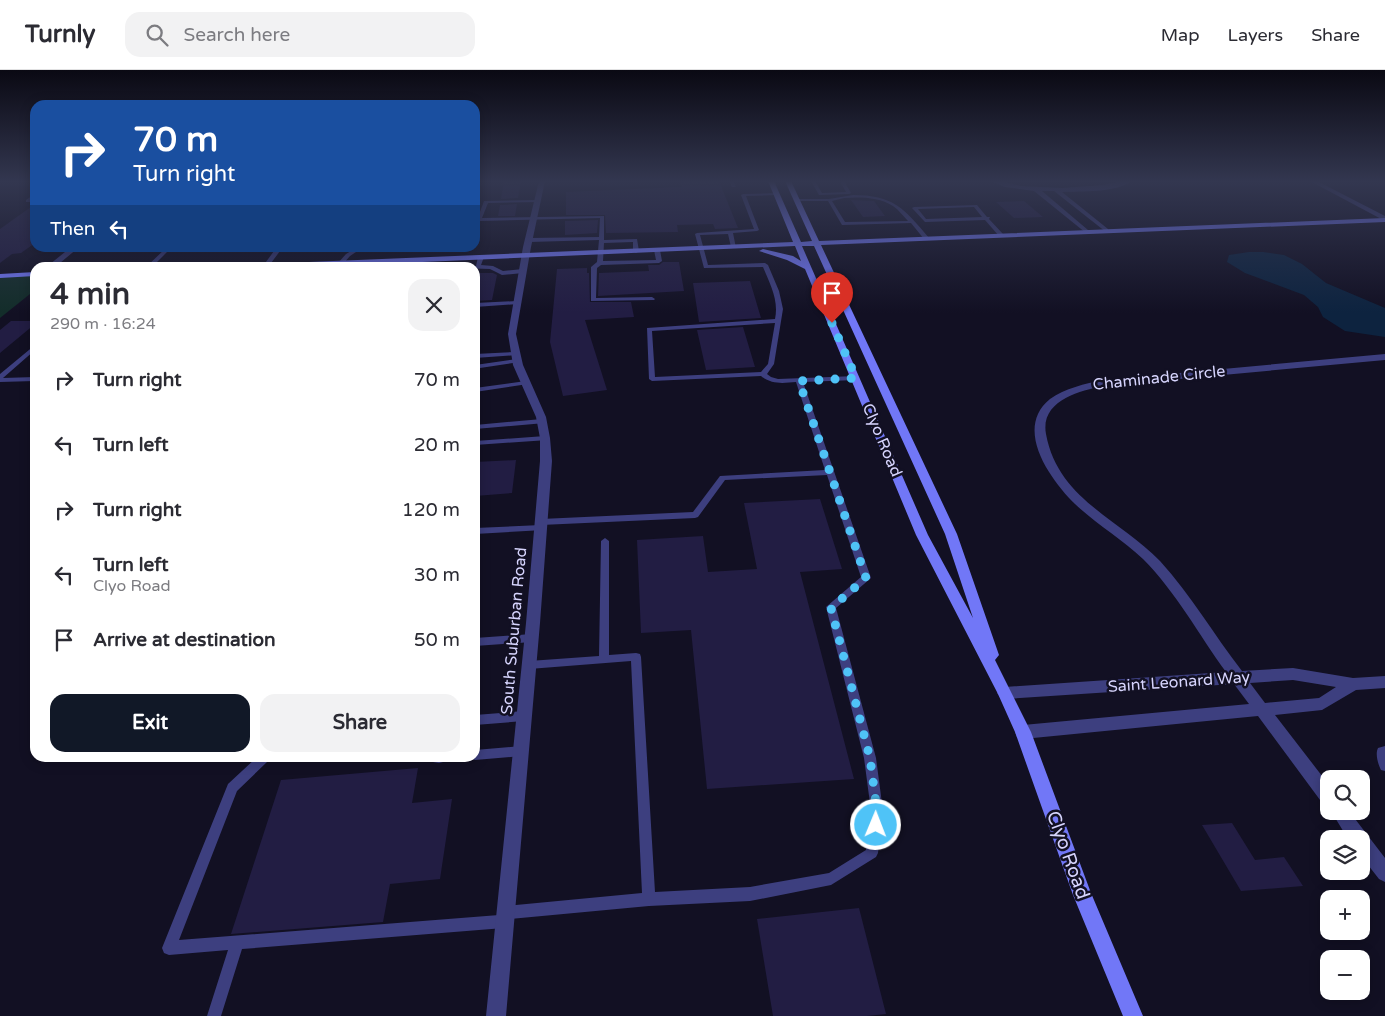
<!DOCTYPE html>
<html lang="en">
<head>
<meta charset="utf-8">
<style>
  body { margin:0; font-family:"Varela Round",sans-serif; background:#f2f2f3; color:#2b2b33; height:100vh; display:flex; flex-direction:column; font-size:19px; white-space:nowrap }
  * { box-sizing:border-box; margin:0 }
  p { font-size:16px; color:#7c7c81 }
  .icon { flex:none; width:28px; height:28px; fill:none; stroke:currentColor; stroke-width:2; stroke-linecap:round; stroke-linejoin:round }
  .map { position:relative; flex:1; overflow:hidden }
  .details { position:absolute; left:30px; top:192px; width:450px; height:500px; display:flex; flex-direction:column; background:#fff; border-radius:15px; box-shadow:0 2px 12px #0003 }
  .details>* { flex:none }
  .hud { position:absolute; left:30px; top:30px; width:450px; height:152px; border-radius:15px; box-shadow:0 2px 12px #0003; background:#1a4fa0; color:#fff; overflow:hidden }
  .controls { position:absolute; left:1320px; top:700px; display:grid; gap:10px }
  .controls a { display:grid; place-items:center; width:50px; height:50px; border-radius:10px; background:#fff; box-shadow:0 2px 12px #0003; font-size:25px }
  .pin { position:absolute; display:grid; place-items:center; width:42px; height:42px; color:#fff; margin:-51px -21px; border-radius:50% 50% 50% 0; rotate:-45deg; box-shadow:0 0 5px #0007 }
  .pin .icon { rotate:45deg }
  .me { position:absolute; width:55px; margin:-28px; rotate:1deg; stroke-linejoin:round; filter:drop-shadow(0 0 4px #0008) }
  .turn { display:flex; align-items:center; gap:18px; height:105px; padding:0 20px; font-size:22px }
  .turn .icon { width:65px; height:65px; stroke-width:2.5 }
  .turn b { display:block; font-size:35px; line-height:42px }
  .then { display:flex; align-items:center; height:48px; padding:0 20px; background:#0003; gap:10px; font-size:19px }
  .round { display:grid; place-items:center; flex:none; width:52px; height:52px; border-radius:15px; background:#f2f2f3 }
  .head { display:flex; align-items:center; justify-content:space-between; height:85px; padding:0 20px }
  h1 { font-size:30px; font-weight:700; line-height:38px }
  .action { display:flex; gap:10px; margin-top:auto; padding:10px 20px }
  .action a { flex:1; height:58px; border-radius:15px; background:#111827; color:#fff; font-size:20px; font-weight:700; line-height:58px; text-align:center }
  .action a+a { background:#f2f2f3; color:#2b2b33 }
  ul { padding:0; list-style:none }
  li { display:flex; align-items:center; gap:15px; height:65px; padding:0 20px }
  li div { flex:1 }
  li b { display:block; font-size:19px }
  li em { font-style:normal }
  header { display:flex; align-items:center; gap:30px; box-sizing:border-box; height:70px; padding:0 25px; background:#fff; border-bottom:1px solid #e1e1e2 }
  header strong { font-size:24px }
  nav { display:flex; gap:28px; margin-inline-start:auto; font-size:18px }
  .search { width:350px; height:45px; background:#f2f2f3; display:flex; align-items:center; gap:12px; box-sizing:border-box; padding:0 18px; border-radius:15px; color:#7c7c81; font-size:19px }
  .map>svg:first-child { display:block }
  .green { fill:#132d2a }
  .water { fill:#0d233f }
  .building { fill:#221d43 }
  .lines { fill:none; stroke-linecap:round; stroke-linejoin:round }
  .lane { fill:#3d3f7f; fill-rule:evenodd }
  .street { fill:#3d3f7f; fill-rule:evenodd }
  .secondary { fill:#7177f7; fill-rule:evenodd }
  .route { stroke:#4fc3f7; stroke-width:9; stroke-dasharray:0 16.2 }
  .labels { text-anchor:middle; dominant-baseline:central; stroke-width:5; stroke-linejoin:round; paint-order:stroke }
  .street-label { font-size:16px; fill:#d6d4fd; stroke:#121023 }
  .near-street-label { font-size:19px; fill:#d6d4fd; stroke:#121023 }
</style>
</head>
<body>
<header>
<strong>Turnly</strong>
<div class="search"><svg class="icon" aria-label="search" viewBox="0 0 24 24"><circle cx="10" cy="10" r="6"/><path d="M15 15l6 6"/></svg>Search here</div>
<nav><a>Map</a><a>Layers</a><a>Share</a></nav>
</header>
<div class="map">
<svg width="1385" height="946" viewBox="0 0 1385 946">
  <rect width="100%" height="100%" fill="#121023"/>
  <path class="green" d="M 35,205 L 35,220 L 0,248 L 0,206 Z"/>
  <path class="water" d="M 1249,182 L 1263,182 L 1284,185 L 1302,194 L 1326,213 L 1385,238 L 1385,267 L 1345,261 L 1323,247 L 1318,237 L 1304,225 L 1245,203 L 1227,192 L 1229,185 Z"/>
  <path class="building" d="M 504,111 L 521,111 L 518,128 L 501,129 Z
    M 680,111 L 719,111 L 738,158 L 715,159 L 713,154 L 677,155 L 678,162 L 606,163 L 605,145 L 566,145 L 566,122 L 682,117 Z
    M 851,130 L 874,131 L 885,146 L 863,147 Z
    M 1024,131 L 1043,147 L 1014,148 L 996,132 Z
    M 35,134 L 35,173 L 21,183 L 12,184 L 0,193 L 0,159 Z
    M 517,134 L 515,146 L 498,146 L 500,135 Z
    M 598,150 L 597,163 L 565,165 L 565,151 Z
    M 663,192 L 679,192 L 684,221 L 598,226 L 599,203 L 649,201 L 648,195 L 659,195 Z
    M 587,198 L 587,203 L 589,203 L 590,232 L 631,232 L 634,247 L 585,250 L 607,320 L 563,326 L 550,272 L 557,199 Z
    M 475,203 L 493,203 L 497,205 L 492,230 L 475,231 Z
    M 750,211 L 761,248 L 699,252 L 693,213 Z
    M 11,251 L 35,251 L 35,254 L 0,283 L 0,260 Z
    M 743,257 L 755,297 L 706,300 L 697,260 Z
    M 516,390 L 512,423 L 475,426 L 475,392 Z
    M 820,429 L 842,499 L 800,502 L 854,709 L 707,719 L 691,560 L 641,563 L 637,470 L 703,466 L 708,502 L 757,499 L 744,433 Z
    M 418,698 L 412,733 L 452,729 L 440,809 L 390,814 L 383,852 L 231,864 L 281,710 Z
    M 1232,753 L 1255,790 L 1284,787 L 1303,816 L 1241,821 L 1202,755 Z
    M 859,838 L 886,944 L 867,946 L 773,946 L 757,849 Z"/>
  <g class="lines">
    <path class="lane" d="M 729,111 L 733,111 L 736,117 L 732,117 Z
      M 811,111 L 815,111 L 822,123 L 846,122 L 840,111 L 844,111 L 851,123 L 849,124 L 819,125 Z
      M 778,123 L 776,125 L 746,126 L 759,160 L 757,161 L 733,163 L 736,178 L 731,177 L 728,164 L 700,165 L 708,195 L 765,193 L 768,195 L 779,221 L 783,239 L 774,294 L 767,304 L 771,307 L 778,309 L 856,306 L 859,308 L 856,310 L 803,312 L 871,508 L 836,538 L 876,688 L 883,741 L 878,783 L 876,787 L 831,815 L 750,831 L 649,836 L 510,849 L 509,856 L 504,858 L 242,879 L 221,946 L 207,946 L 228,880 L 169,885 L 164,883 L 162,878 L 228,714 L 256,688 L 269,688 L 267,692 L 237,721 L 179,870 L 499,845 L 500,838 L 505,836 L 642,823 L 631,591 L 529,599 L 525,598 L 524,595 L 525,592 L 529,591 L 599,586 L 601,471 L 605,468 L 609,471 L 609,585 L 636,583 L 640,584 L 641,587 L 655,822 L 750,817 L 829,803 L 866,780 L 871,741 L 864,688 L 826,537 L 861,507 L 827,405 L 725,410 L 698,447 L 695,448 L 541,455 L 537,452 L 541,449 L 693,442 L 720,406 L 825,400 L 796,312 C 784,313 772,315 761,306 L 652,311 L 649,309 L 647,258 L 775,249 C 779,230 770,214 763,197 L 704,198 L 695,164 L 697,163 L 754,159 L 741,125 L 743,124 ZM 775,253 L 768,294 L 761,302 L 655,307 L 652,261 Z
      M 33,125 L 35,125 L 35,128 L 33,130 L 35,130 L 35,132 L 26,132 L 26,130 Z
      M 853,125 C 893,125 904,138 929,168 L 924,169 L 911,153 L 842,155 L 828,131 L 797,131 L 795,130 L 797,129 L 829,129 ZM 844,128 C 860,127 879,127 893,136 C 899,140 903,146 908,151 L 845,152 L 832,131 Z
      M 537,130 L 539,131 L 539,132 L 488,133 L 482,148 L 604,146 L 604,170 L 637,169 L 639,181 L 636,183 L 633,181 L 633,172 L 604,173 L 603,191 L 656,190 L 654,180 L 657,178 L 660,180 L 662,191 L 659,193 L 601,195 L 597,198 L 596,228 L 652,227 L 655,229 L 654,230 L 591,231 L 591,197 L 597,192 L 599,170 L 529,172 L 526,170 L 529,168 L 599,167 L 600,148 L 479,151 L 477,150 L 484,131 Z
      M 977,135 L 987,147 L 990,147 L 989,149 L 1003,164 L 1003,166 L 999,166 L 985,150 L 925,152 L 912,138 L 914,137 ZM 974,137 L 982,147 L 926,149 L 918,139 Z
      M 166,178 L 171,178 L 151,198 L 145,198 Z
      M 273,178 L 278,178 L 280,181 L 268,197 L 264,197 L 263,196 L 274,181 Z
      M 356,178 L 362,178 L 350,186 L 343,194 L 339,194 L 338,193 L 346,184 Z
      M 481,185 L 484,187 L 481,195 L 493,196 L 503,201 L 523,199 L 526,201 L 523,203 L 502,205 L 490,199 L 458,198 L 476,196 L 478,187 Z
      M 517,231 L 519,232 L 519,234 L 475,237 L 475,233 Z
      M 35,275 L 35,280 L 3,308 L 35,307 L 35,311 L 0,312 L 0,304 Z
      M 515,282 L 517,283 L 517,285 L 475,288 L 475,284 Z
      M 517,289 L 519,290 L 519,292 L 480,298 L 478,311 L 475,313 L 475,295 Z
      M 526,311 L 528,312 L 528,314 L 475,322 L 475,318 Z
      M 542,349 L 546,351 L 545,353 L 475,359 L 475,355 Z
      M 545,366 L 549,368 L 548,370 L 475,375 L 475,371 Z
      M 541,455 L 544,456 L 545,458 L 544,460 L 475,464 L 475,458 Z
      M 532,564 L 536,565 L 537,568 L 536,571 L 532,572 L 475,576 L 475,568 Z
      M 524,641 L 528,643 L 529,646 L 528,649 L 524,651 L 475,655 L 475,645 Z
      M 521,676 L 525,677 L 527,681 L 525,685 L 521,686 L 475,690 L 471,688 L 475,688 L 475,680 Z
      M 1385,676 L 1385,701 L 1381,700 C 1378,694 1375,684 1378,678 Z
      M 431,688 L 445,688 L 443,692 L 439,693 L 433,692 Z"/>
    <path class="street" d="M 539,111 L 545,111 L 531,177 L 516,264 L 523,295 L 546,347 L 550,368 L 552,391 L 540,553 L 506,946 L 486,946 L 526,553 L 540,391 L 540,368 L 536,347 L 513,295 L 508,264 L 523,177 Z
      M 991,111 L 999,111 L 1021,116 L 1062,118 L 1103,115 L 1124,111 L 1132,111 C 1114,123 1083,121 1062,122 L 1108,159 L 1108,161 L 1106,162 L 1054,121 L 1042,121 L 1088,160 L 1090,161 L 1086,163 L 1034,121 L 1005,117 Z
      M 1310,111 L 1317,111 L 1385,146 L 1385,151 Z
      M 70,178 L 78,178 L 54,198 L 45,198 Z
      M 1385,284 L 1385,290 L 1103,316 C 1079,321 1040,331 1046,364 C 1058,429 1118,448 1160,491 C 1191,525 1214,565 1242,601 L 1293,598 L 1353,608 L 1385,606 L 1385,618 L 1356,620 L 1322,640 L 1275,645 L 1329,715 L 1329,736 L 1323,734 L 1258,646 L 1023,669 L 1017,667 L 1015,662 L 1017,657 L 1023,655 L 1249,634 L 1234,614 L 1005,629 L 1000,627 L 997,623 L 1000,619 L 1005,617 L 1226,602 C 1199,565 1176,522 1143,489 C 1122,469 1096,454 1075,434 C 1051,410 1013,359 1050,329 C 1065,318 1085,314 1103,310 ZM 1293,610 L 1336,617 L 1319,628 L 1265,633 L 1250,613 Z
      M 1331,741 L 1349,741 L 1385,788 L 1385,812 L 1379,809 L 1361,786 L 1361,769 L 1348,769 Z"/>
    <path class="secondary" d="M 768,111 L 774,111 L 801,172 L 812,171 L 785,111 L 791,111 L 819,171 L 1385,148 L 1385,152 L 821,175 L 957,464 L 999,585 L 995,590 L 1031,662 L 1091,823 L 1143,946 L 1123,946 L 1073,825 L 1015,662 L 998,624 L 916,465 L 805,199 L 787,190 L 759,181 L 763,179 L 793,186 L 801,191 L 795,176 L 282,198 L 210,198 L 214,196 L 793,172 ZM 802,176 L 814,176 L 945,464 L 973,548 L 928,465 Z
      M 35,202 L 35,206 L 0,208 L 0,204 Z"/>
  </g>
  <linearGradient id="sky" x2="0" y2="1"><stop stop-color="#0a0913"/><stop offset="0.46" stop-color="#333750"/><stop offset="1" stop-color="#333750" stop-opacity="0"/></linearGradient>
  <rect width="1385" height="243" fill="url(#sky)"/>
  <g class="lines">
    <path class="route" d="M 832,253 L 856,308 L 799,311 L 866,508 L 831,538 L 870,688 L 877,741 L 876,755"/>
  </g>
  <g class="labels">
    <g class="street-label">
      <text transform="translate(1159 308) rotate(-6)">Chaminade Circle</text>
      <text transform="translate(882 370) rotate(67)">Clyo Road</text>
      <text transform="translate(514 561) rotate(-85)">South Suburban Road</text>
      <text transform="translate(1179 612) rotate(-4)">Saint Leonard Way</text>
    </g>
    <g class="near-street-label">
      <text transform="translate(1068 785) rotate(70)">Clyo Road</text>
    </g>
  </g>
</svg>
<div class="controls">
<a><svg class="icon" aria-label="search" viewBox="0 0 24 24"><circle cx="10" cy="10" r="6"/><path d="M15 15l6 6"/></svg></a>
<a><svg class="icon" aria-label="layers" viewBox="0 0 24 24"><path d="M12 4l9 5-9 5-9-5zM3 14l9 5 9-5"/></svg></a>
<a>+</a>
<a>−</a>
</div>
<div class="pin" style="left:832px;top:253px;background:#d93025"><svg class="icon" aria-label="arrive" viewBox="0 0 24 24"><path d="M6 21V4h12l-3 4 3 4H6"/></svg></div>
<svg class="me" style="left:876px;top:755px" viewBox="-20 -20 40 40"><circle r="17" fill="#4fc3f7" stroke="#fff" stroke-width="3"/><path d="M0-11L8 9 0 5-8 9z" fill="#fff"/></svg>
<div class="hud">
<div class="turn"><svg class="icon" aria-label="right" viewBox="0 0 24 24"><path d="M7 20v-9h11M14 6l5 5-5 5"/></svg><div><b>70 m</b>Turn right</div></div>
<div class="then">Then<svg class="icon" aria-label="left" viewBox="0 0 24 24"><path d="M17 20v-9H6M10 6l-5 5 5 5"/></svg></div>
</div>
<section class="details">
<div class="head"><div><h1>4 min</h1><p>290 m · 16:24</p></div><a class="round"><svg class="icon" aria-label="close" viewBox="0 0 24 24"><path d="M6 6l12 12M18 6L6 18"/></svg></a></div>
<ul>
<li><svg class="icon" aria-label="right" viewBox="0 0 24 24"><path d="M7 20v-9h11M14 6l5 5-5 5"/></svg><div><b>Turn right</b></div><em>70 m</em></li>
<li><svg class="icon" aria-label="left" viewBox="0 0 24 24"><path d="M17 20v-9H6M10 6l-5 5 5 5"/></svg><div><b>Turn left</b></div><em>20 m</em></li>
<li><svg class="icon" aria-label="right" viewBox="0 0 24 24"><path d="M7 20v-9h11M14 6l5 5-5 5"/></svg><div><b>Turn right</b></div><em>120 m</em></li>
<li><svg class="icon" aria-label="left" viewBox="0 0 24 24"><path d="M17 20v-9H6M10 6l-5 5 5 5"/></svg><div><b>Turn left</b><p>Clyo Road</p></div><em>30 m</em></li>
<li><svg class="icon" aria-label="arrive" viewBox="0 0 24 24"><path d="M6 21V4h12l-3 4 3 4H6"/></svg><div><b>Arrive at destination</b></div><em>50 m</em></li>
</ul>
<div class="action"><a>Exit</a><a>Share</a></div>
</section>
</div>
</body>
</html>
